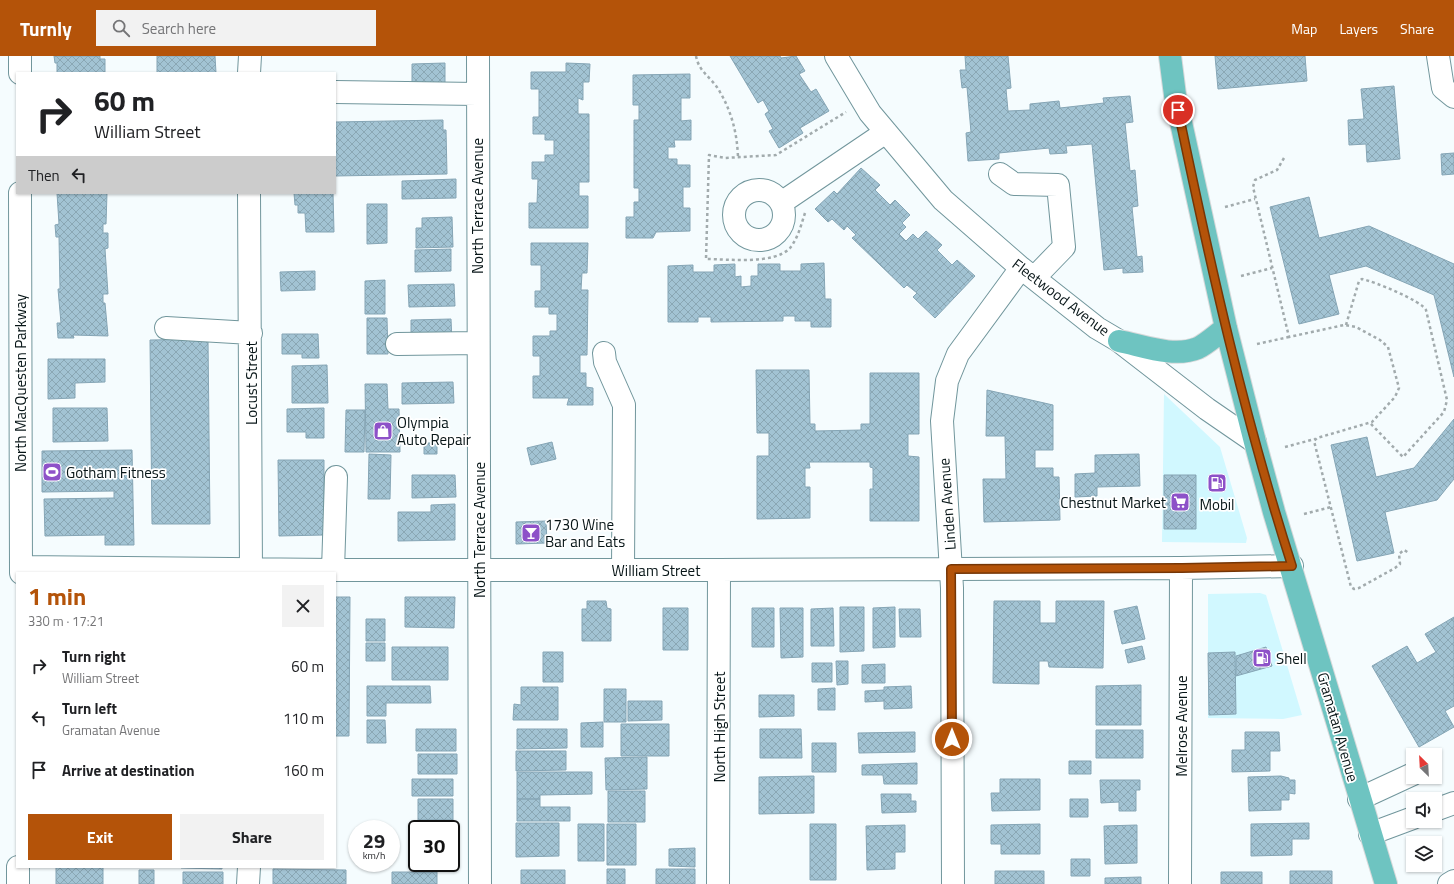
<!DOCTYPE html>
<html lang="en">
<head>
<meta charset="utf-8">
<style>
  body { margin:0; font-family:"Titillium Web",sans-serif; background:#f2f2f2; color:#202124; height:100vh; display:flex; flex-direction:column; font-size:15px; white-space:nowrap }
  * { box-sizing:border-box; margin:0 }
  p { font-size:13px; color:#757577 }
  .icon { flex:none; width:22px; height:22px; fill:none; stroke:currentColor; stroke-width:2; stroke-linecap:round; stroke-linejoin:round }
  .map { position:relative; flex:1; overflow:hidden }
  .panel { position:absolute; left:16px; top:516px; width:320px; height:296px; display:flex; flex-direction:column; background:#fff; border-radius:0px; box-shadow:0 1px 3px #0004 }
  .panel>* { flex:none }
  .hud { position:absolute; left:16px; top:16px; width:320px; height:122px; border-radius:0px; box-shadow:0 1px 3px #0004; background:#fff; color:#202124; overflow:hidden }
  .needle { width:26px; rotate:336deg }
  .controls { position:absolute; left:1406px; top:692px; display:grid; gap:8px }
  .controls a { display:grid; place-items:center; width:36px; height:36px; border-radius:0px; background:#fff; box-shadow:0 1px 3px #0004; font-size:20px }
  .speed { position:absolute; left:348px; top:764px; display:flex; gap:8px; font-size:20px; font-weight:700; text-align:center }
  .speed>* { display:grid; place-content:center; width:52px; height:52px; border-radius:50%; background:#fff; box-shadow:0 1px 3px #0004; line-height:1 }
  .speed small { font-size:10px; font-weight:400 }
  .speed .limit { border:2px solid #111; border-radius:6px; background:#fff; color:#111 }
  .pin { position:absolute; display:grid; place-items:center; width:34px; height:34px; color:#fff; margin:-17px; border:2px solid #fff; border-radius:50%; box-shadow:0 1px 4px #0007 }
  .me { position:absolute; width:44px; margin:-22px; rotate:0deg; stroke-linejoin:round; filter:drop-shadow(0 0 3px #0008) }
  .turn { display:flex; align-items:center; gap:14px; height:84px; padding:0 12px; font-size:18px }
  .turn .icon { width:52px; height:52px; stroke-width:2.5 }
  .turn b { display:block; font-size:28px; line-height:34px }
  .then { display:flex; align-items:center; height:38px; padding:0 12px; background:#0003; gap:8px; font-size:15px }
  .round { display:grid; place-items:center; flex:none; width:42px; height:42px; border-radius:0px; background:#f2f2f2 }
  .head { display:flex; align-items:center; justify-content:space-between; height:68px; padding:0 12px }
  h1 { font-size:24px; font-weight:700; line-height:30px; color:#b45309 }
  .cta { display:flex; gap:8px; margin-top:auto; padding:8px 12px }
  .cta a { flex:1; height:46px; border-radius:0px; background:#b45309; color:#fff; font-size:16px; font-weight:700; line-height:46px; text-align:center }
  .cta a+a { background:#f2f2f2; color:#202124 }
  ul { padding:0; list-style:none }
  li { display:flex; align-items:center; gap:12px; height:52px; padding:0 12px }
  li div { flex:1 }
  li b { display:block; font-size:15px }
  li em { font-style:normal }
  header { display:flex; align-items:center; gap:24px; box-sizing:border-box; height:56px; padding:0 20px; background:#b45309; color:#fff }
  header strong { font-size:19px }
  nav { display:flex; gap:22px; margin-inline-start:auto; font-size:14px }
  .search { width:280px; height:36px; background:#f2f2f2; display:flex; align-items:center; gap:10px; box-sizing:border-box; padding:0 14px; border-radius:0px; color:#757577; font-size:15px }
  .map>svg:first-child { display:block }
  .built { fill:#d1f8ff }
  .building { fill:url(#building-cross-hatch); stroke:#85a5b5 }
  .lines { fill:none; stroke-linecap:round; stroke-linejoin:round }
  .minor-casing { stroke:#71969c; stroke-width:24 }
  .major-casing { stroke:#d7d9da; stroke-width:24 }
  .path { stroke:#a2abad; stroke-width:2.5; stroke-dasharray:3 3; stroke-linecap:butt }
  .minor { stroke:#fff; stroke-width:22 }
  .major { stroke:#6ec4c1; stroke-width:22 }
  .route-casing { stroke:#753606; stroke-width:10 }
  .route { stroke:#b45309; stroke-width:7 }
  .labels { text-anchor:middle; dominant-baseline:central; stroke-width:3.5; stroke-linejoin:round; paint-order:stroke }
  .street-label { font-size:15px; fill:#061416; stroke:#fff }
  .poi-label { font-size:15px; fill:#061416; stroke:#fff; text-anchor:start }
</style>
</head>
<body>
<header>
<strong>Turnly</strong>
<div class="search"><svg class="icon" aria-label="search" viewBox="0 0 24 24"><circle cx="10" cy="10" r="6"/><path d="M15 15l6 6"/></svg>Search here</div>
<nav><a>Map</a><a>Layers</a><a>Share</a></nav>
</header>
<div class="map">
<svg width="1454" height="828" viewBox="0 0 1454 828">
  <defs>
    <pattern id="building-cross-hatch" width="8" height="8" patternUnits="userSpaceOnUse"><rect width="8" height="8" fill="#a2c3d3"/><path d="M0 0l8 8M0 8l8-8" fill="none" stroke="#8aa7b4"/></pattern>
  </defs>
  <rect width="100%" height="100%" fill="#f5fcfe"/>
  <path class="built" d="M 1164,338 L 1220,391 L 1247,482 L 1246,487 L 1162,486 Z
    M 1260,537 L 1266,539 L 1302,659 L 1283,663 L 1208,662 L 1208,538 Z"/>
  <path class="building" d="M 54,0 L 100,0 L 100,3 L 105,3 L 105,17 L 57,17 L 57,7 L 55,7 Z
    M 157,0 L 215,0 L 216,17 L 157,17 Z
    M 730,0 L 780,0 L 781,2 L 796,0 L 805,15 L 799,18 L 811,36 L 816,33 L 829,55 L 800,72 L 803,77 L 779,92 L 769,75 L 773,73 L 765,58 L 769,55 L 763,44 L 758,47 Z
    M 965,0 L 1008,0 L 1011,32 L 1006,33 L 1008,55 L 1030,54 L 1030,48 L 1059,45 L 1060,52 L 1104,47 L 1103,42 L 1130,40 L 1133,66 L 1125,67 L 1130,115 L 1135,114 L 1138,150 L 1132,151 L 1137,201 L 1142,200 L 1143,216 L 1123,217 L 1123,212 L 1104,214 L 1092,88 L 1066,90 L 1067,97 L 1050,98 L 1049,92 L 999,97 L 999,103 L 968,105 L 966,77 L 971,76 L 967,31 L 962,32 L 960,14 L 966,14 Z
    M 1215,0 L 1305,0 L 1307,25 L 1218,33 Z
    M 445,7 L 445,29 L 412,30 L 412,8 Z
    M 566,7 L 590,8 L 589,26 L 583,26 L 583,44 L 578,42 L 578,58 L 589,58 L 589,126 L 579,126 L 579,140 L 588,140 L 588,172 L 529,172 L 529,147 L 537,147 L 538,123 L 532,123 L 532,106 L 545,106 L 545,99 L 554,99 L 554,84 L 545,84 L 545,78 L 533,78 L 533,61 L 539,61 L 539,33 L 531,33 L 531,16 L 566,16 Z
    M 690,18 L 690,42 L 681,42 L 681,65 L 691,64 L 691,84 L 674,84 L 675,91 L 668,91 L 668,103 L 677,103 L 677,109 L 690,109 L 690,131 L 683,131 L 683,152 L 690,152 L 690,175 L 656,176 L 653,182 L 626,182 L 626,161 L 634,161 L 634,146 L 639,146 L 639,132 L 634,132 L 634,64 L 639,64 L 639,49 L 633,49 L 633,19 Z
    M 1394,30 L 1400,103 L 1367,106 L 1366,88 L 1349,89 L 1348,64 L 1364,63 L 1361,33 Z
    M 443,64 L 443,74 L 446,74 L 447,118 L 335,120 L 335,66 Z
    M 1454,97 L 1454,118 L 1442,119 L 1441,98 Z
    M 861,112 L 880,129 L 875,134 L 890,149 L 895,144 L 910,159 L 902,167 L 906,171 L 899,178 L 906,185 L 913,178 L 918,183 L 926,175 L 942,189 L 937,194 L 952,209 L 957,204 L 975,220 L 935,262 L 913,241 L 917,237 L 907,229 L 904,232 L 852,182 L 856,179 L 847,170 L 844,174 L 832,163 L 828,166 L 815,153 L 834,135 L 837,138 Z
    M 456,123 L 456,142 L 402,143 L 402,125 Z
    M 57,137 L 107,137 L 106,168 L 103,168 L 103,177 L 108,177 L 108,192 L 105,193 L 108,238 L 103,238 L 103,247 L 105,247 L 108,280 L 73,279 L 74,282 L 58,282 L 57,267 L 61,267 L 58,233 L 60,233 L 59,181 L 56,181 L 55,169 L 59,168 Z
    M 294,137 L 333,137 L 334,176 L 306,176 L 305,157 L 298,157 L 298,149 L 295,149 Z
    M 1309,141 L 1319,182 L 1369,170 L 1454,208 L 1454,321 L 1434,239 L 1366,210 L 1329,219 L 1339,258 L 1299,268 L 1270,151 Z
    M 367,148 L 387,148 L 387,187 L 367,188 Z
    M 452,161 L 453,191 L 416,192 L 416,172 L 422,172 L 422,162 Z
    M 531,187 L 588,187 L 587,217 L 582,217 L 581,234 L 588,234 L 587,299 L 580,299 L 580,317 L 586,317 L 586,331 L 593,332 L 593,349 L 567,349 L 569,342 L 533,342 L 533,320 L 540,320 L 540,300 L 533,300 L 533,280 L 550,280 L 550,275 L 557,275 L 557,258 L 549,258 L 549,251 L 535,251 L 535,235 L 541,235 L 541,209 L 531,209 Z
    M 451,193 L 451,215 L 415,216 L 415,194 Z
    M 824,207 L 825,243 L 831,243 L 831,271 L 811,271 L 811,265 L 795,265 L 795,260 L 783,260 L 783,265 L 711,266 L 711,261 L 698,261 L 698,266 L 668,266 L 668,210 L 693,209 L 693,216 L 714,216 L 714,209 L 735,208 L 735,221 L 741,220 L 741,231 L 751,230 L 751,220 L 758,220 L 758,208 L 780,208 L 780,215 L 801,215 L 801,208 Z
    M 315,215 L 315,234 L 281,235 L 280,216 Z
    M 385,224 L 385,258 L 365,258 L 365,225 Z
    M 454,228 L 455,250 L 409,251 L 408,229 Z
    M 367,262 L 387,262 L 388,298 L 367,298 Z
    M 451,263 L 452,286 L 411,287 L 411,264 Z
    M 282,278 L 318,278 L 319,302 L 302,302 L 302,298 L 282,298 Z
    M 208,283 L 210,468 L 152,468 L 150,284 Z
    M 48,303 L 105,303 L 105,326 L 75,327 L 75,342 L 48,343 Z
    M 327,309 L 328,347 L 292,347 L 292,310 Z
    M 756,314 L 809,314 L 810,368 L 815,368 L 815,375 L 861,374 L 861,368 L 870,368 L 870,317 L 919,317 L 919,378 L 908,378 L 908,400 L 919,401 L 919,465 L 870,465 L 870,433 L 873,433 L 873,412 L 870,411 L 870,406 L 809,406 L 810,412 L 805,412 L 805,431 L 810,431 L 810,462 L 757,463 L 757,400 L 769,400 L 769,377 L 757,377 Z
    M 453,326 L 454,347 L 402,348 L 402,327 Z
    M 365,328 L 387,328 L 388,353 L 399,353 L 400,396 L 366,396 Z
    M 987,334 L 1053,349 L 1053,394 L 1035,394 L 1035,412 L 1053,412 L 1053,421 L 1059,421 L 1060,464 L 984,466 L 983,423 L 1006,423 L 1005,380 L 986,380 Z
    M 53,352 L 107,352 L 108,385 L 53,386 Z
    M 324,352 L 324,382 L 306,382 L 306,376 L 287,376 L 287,353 Z
    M 346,354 L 365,354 L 364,396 L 345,396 Z
    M 1454,363 L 1454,423 L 1437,444 L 1385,456 L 1394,497 L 1357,505 L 1331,389 L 1367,381 L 1376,421 L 1414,412 Z
    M 552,386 L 556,403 L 531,409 L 527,392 Z
    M 424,387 L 437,387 L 437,398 L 424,398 Z
    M 132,394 L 134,489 L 105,489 L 105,479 L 45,480 L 44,443 L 114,442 L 114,435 L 42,436 L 42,395 Z
    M 369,398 L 391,399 L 390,443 L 368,443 Z
    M 1139,398 L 1140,430 L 1097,431 L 1097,440 L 1075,441 L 1075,418 L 1095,417 L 1095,399 Z
    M 278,404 L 324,404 L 324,479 L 279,480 Z
    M 412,419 L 455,419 L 456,441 L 412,442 Z
    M 1164,419 L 1196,419 L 1196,473 L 1164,473 Z
    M 455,448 L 455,484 L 398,485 L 398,456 L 431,456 L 431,449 Z
    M 546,465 L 547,487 L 516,488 L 516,466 Z
    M 335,541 L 350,541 L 349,680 L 335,680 Z
    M 405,541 L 455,541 L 454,572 L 405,571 Z
    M 587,545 L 606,545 L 607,552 L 611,553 L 611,585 L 582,585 L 582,553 L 587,553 Z
    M 994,545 L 1040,545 L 1040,567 L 1056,567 L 1056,545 L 1104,545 L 1103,612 L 1049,611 L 1048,605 L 1039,605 L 1039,628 L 993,627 Z
    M 1137,550 L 1145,583 L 1122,588 L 1114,555 Z
    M 840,551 L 864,551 L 864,595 L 840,596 Z
    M 895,551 L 895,591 L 873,592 L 873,552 Z
    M 663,552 L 688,552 L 688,594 L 663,594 Z
    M 752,552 L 774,552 L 774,591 L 752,591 Z
    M 780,552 L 803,552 L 803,601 L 781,602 Z
    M 833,552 L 834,590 L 811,590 L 811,553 Z
    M 899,553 L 920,553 L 921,581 L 900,581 Z
    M 1454,561 L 1454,650 L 1445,655 L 1454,671 L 1419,691 L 1372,610 L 1407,590 L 1417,607 L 1436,596 L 1425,578 Z
    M 366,563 L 385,563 L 385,585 L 366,585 Z
    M 366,587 L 385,587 L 385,605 L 366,605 Z
    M 1142,590 L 1145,603 L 1128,607 L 1125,594 Z
    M 392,591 L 448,591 L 448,624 L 392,624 Z
    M 1266,591 L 1272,610 L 1236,620 L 1236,600 Z
    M 543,596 L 563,596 L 563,626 L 543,626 Z
    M 1235,596 L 1236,658 L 1209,659 L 1208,597 Z
    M 836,605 L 848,605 L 848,628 L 837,629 Z
    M 812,607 L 832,607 L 832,626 L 812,626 Z
    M 885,608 L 885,627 L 862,627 L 862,609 Z
    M 1141,629 L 1141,669 L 1096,669 L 1096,630 Z
    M 367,630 L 430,630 L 431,647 L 386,647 L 386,660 L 367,660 Z
    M 911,630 L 912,652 L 884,653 L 884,645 L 865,646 L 865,635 L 884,634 L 884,631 Z
    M 521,631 L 558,631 L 558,664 L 513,664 L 514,648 L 521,649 Z
    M 835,632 L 835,654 L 818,654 L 818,633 Z
    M 604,633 L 626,633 L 626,666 L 604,666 Z
    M 759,639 L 794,639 L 794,660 L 759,661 Z
    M 628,645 L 662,645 L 662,664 L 628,665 Z
    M 367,664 L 385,664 L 386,687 L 367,687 Z
    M 603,666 L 603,691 L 581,691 L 581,667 Z
    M 621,668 L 669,668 L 669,700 L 621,700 Z
    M 416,673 L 456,673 L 456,695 L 416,695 Z
    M 517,673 L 567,673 L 567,692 L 517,693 Z
    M 760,673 L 801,673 L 802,702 L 760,702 Z
    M 1096,674 L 1143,674 L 1143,702 L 1096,702 Z
    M 915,676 L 915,696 L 859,697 L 858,677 Z
    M 1245,676 L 1279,676 L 1280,695 L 1270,695 L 1270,715 L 1232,716 L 1232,694 L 1245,694 Z
    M 812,687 L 836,687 L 836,716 L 812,716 Z
    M 516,695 L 566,695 L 566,714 L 516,715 Z
    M 418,698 L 457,698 L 457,718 L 418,718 Z
    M 647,701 L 647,733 L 606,734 L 605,702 Z
    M 1069,705 L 1091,705 L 1091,718 L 1069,718 Z
    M 917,707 L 917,728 L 884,728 L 883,719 L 862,719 L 862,709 Z
    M 517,716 L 592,716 L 592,738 L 540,739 L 540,743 L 517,743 Z
    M 814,720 L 814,757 L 759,758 L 759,721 Z
    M 1281,720 L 1289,722 L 1289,724 L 1295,724 L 1295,738 L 1289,737 L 1289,744 L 1281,744 L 1281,754 L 1249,755 L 1248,721 Z
    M 412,723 L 453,723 L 453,740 L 412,740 Z
    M 1000,723 L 1040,723 L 1040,754 L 992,755 L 991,737 L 1000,737 Z
    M 1100,724 L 1140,724 L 1140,734 L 1136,734 L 1136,755 L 1119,755 L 1119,746 L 1101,747 Z
    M 608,735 L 645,735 L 645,766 L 608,766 Z
    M 881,738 L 911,738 L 911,745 L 916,745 L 916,756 L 882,757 Z
    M 418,743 L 453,743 L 453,764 L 418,764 Z
    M 517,743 L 540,743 L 540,751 L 570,751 L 570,765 L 517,765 Z
    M 1070,743 L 1088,743 L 1088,761 L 1070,761 Z
    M 418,767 L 457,767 L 457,785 L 451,785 L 451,773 L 418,773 Z
    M 516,767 L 559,767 L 559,800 L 516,801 Z
    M 1309,767 L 1309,783 L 1292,783 L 1292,799 L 1251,800 L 1251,768 Z
    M 578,768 L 604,768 L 604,805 L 578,805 Z
    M 607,768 L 636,768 L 636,809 L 607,809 Z
    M 810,768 L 836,768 L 836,824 L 810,824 Z
    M 1040,768 L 1040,798 L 1001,798 L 1001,788 L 991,788 L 991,769 Z
    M 366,769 L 388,769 L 388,773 L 366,773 Z
    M 905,769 L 905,796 L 895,796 L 895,813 L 867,814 L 866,770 Z
    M 1137,769 L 1137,807 L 1105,808 L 1104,770 Z
    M 695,792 L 695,811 L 669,810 L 669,793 Z
    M 1071,803 L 1090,803 L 1090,820 L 1071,820 Z
    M 56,811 L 103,811 L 103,828 L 56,828 Z
    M 181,811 L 222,811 L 222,813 L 181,812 Z
    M 273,813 L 346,814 L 346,828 L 273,828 Z
    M 607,813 L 625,813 L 625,828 L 607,828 Z
    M 656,813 L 695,813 L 695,828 L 656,828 Z
    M 139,814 L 154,814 L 154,828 L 139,828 Z
    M 521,814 L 565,814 L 565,828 L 521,828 Z
    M 995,815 L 1044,815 L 1044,828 L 995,828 Z
    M 1290,815 L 1332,815 L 1332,828 L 1290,828 Z
    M 183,816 L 223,816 L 223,828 L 183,828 Z
    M 392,816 L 437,816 L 437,828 L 392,828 Z
    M 1221,816 L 1262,816 L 1262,828 L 1221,828 Z
    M 1141,821 L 1141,828 L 1105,828 L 1105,822 Z"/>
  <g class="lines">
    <g class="minor-casing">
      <path id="minor" d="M 20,0 L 20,17
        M 478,0 L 480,828
        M 836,0 L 870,57 L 943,144 L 1021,212 L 1097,272 L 1119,285 L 1207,353 L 1255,386
        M 1438,0 L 1443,32 L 1454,41
        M 249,17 L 250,0
        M 335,36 L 477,38
        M 1000,118 L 1014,128 L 1058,129 L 1064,191 L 1034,222
        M734 159a25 25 0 1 1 50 0a25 25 0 1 1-50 0Z
        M 20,137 L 21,517
        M 249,137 L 251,517
        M 781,147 L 886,76
        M 166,272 L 251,277
        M 397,288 L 478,287
        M 604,297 L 605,306 L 624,349 L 623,514
        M 21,511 L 333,514 L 719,514 L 1181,512 L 1292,510
        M 333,514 L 336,421
        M 1359,743 L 1413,718
        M 1435,754 L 1454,747
        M 1370,778 L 1413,762
        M 18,828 L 18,811
        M 248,828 L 249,811
        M 718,828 L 719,514
        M 953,828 L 952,532 L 942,365 L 947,325 L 958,298 L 1021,212
        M 1180,828 L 1181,512
        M 1449,828 L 1454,825"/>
    </g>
    <g class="major-casing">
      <path id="major" d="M 1170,0 L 1175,39 L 1226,272 L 1255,386 L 1274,456 L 1386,828
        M 1119,285 C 1144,290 1174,302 1198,292 C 1208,287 1217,278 1226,272"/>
    </g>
    <path class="path" d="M 696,0 C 699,17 712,21 720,36 C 732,57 737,77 738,101
      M 1284,102 L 1277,114 L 1255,124 L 1253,131 L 1289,281 L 1344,269 L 1356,271 L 1380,284 L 1388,291 L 1399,332 L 1395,341 L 1372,366 L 1317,382 L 1314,385 L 1351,531 L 1354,533 L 1359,532 L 1395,512 L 1400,508 L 1399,498 L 1404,494 L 1409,497
      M 1225,151 L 1255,143
      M 805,157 C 801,169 798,182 790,192 C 774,209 729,203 706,203 L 709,99 L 725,102 L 776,99 L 846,56
      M 1241,220 L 1272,212
      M 1346,269 L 1359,225 L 1362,223 C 1373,225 1422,245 1426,254 L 1447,344 L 1444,356 L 1403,401 L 1370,367
      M 1257,288 L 1289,281
      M 1285,391 L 1315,383
      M 1304,458 L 1331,451"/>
    <use href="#minor" class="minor"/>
    <use href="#major" class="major"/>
  </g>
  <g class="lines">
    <g class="route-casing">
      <path id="route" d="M 952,683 L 951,513 L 1182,512 L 1292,510 C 1244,361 1210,208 1178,54"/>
    </g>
    <use href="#route" class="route"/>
  </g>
  <defs>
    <g id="shop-square" transform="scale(1)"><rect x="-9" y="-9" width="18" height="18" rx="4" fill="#8d51c8" stroke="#fff"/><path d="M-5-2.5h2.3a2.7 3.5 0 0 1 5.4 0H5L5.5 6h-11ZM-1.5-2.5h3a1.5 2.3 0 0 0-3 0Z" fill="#fff"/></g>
    <g id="stadium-square" transform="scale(1)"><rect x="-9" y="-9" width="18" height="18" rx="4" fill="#8d51c8" stroke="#fff"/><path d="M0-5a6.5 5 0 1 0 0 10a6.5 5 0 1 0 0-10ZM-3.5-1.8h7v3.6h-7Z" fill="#fff"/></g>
    <g id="fuel-square" transform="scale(1)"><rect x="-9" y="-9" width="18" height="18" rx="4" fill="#8d51c8" stroke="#fff"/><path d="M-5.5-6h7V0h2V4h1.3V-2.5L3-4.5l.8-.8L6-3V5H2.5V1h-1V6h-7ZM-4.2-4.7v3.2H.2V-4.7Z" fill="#fff"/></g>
    <g id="supermarket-square" transform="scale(1)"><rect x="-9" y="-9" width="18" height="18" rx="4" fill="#8d51c8" stroke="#fff"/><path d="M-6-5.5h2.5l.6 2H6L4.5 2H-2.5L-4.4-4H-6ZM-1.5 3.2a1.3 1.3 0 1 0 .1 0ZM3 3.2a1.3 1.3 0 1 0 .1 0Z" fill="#fff"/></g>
    <g id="bar-square" transform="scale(1)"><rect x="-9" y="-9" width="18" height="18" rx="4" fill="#8d51c8" stroke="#fff"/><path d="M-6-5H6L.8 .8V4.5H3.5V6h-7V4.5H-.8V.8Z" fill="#fff"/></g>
  </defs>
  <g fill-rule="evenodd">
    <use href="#shop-square" x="383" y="375"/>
    <use href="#stadium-square" x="52" y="416"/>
    <use href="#fuel-square" x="1217" y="427"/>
    <use href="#supermarket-square" x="1180" y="446"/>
    <use href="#bar-square" x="531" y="477"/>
    <use href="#fuel-square" x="1262" y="602"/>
  </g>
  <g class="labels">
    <g class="street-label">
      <text transform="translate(477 150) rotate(-90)">North Terrace Avenue</text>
      <text transform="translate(1061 241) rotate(37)">Fleetwood Avenue</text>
      <text transform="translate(20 327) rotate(-90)">North MacQuesten Parkway</text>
      <text transform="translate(251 327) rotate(-90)">Locust Street</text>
      <text transform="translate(947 448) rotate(-94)">Linden Avenue</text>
      <text transform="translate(479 474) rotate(-90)">North Terrace Avenue</text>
      <text x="656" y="514">William Street</text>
      <text transform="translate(1181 670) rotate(-90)">Melrose Avenue</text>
      <text transform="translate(719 671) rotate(-90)">North High Street</text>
      <text transform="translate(1338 671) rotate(74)">Gramatan Avenue</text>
    </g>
    <g class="poi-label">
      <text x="397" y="366">Olympia<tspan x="397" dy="17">Auto Repair</tspan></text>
      <text x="66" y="416">Gotham Fitness</text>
      <text x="1166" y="446" text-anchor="end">Chestnut Market</text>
      <text x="1217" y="448" text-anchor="middle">Mobil</text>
      <text x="545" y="468">1730 Wine<tspan x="545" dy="17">Bar and Eats</tspan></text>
      <text x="1276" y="602">Shell</text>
    </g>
  </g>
</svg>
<div class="controls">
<a><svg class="needle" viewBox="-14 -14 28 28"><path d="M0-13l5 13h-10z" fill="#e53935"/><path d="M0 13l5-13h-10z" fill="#757577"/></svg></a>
<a><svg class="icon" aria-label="sound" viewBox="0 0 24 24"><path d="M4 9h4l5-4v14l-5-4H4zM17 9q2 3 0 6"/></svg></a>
<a><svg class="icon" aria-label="layers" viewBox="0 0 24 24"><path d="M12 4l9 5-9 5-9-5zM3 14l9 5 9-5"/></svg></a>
</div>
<div class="speed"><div>29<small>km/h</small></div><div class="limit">30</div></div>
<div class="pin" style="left:1178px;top:54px;background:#d93025"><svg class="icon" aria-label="arrive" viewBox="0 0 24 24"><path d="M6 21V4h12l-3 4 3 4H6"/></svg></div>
<svg class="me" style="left:952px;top:683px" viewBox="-20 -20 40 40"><circle r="17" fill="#b45309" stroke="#fff" stroke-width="3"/><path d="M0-11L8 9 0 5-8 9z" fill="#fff"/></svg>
<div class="hud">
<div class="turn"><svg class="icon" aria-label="right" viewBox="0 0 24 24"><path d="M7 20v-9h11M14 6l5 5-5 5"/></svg><div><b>60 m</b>William Street</div></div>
<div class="then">Then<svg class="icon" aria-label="left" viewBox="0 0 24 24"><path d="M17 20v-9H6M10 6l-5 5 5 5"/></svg></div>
</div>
<section class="panel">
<div class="head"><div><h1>1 min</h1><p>330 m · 17:21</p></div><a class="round"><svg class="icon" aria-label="close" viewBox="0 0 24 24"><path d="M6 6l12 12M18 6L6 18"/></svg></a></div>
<ul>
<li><svg class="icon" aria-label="right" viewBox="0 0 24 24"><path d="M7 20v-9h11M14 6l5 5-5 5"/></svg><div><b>Turn right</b><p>William Street</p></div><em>60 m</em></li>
<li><svg class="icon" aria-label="left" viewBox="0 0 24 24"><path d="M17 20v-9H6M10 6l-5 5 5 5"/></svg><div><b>Turn left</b><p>Gramatan Avenue</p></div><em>110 m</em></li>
<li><svg class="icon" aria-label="arrive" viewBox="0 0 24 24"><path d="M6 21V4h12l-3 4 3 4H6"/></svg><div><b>Arrive at destination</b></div><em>160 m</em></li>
</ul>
<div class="cta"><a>Exit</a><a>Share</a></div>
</section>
</div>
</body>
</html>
